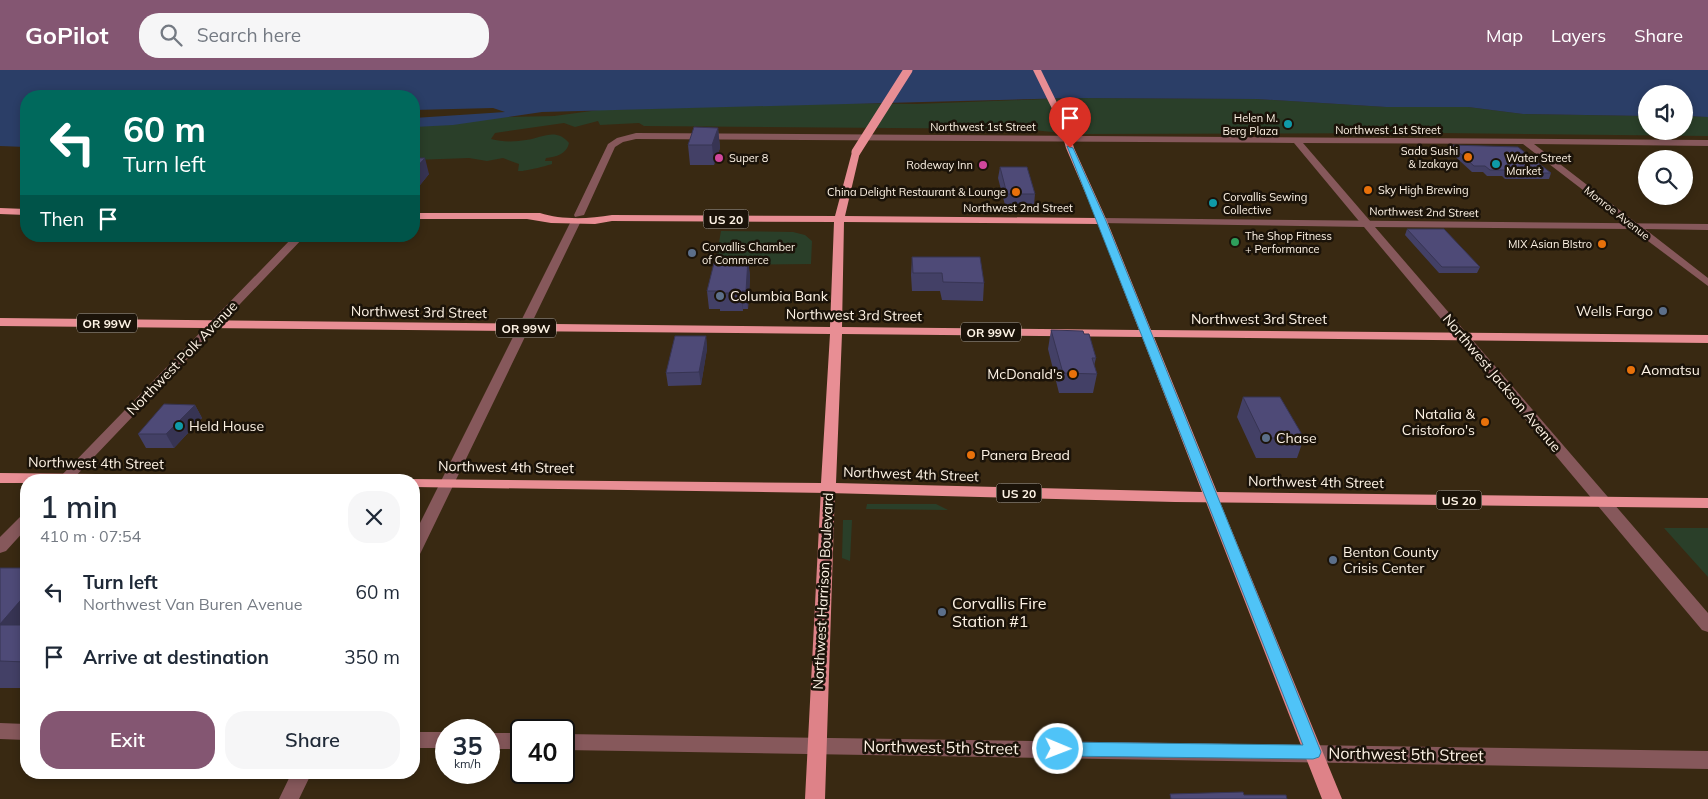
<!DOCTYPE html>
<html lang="en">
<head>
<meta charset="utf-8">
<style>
  body { margin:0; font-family:Mulish,sans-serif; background:#f6f6f7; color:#1f2937; height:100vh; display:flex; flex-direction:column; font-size:19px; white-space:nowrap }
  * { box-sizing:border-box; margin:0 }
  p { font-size:16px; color:#747a83 }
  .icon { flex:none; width:28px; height:28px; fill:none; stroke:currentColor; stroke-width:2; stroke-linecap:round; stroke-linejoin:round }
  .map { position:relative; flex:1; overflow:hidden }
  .sheet { position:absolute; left:20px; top:404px; width:400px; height:305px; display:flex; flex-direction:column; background:#fff; border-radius:20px; box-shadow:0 2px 8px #0003 }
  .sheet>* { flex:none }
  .guide { position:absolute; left:20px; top:20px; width:400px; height:152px; border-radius:20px; box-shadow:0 2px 8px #0003; background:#00695c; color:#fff; overflow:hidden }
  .buttons { position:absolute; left:1638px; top:15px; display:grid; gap:10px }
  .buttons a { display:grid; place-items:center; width:55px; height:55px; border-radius:50%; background:#fff; box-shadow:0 2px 8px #0003; font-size:25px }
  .speed { position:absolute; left:435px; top:649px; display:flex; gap:10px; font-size:25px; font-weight:700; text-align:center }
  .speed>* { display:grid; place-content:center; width:65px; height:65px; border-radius:50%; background:#fff; box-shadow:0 2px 8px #0003; line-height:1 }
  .speed small { font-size:12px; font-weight:400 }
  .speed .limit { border:2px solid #111; border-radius:8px; background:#fff; color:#111 }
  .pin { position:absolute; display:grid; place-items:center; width:42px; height:42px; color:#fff; margin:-51px -21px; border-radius:50% 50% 50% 0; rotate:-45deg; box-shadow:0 0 5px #0007 }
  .pin .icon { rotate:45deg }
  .me { position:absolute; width:55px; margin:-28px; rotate:91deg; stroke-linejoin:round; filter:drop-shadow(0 0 4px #0008) }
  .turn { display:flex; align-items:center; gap:18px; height:105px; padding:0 20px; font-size:22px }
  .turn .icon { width:65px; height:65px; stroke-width:2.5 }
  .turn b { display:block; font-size:35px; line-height:42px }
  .then { display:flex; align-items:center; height:48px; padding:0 20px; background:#0003; gap:10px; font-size:19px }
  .round { display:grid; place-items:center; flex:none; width:52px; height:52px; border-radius:20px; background:#f6f6f7 }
  .head { display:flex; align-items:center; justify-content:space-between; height:85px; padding:0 20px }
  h1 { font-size:30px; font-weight:600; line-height:38px }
  .action { display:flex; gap:10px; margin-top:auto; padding:10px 20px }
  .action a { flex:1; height:58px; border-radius:20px; background:#845672; color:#fff; font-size:20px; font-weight:600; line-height:58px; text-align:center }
  .action a+a { background:#f6f6f7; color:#1f2937 }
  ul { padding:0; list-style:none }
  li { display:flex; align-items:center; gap:15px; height:65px; padding:0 20px }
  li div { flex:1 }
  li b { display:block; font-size:19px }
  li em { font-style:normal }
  header { display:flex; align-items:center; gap:30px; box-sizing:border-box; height:70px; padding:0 25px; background:#845672; color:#fff }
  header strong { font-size:24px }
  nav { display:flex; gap:28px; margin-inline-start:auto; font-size:18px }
  .search { width:350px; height:45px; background:#f6f6f7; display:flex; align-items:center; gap:12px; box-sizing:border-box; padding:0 18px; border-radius:20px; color:#747a83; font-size:19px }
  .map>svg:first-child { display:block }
  .green { fill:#2a3f29 }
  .water { fill:#2b3e67 }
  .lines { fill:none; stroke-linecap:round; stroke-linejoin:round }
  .minor { fill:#86585b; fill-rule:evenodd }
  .tertiary { fill:#86585b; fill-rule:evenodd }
  .primary { fill:#de8288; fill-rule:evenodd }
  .trunk { fill:#e88e94; fill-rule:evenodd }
  .trunk-bridge { stroke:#e88e94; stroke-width:9 }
  .wall { fill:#434066 }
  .shaded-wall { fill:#373453 }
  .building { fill:#4e4a77; stroke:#373453 }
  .route { fill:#4fc3f7; stroke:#337fa1 }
  .culture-dot { fill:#0f9aa8; stroke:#1b1309; stroke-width:2 }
  .food-dot { fill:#e8710a; stroke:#1b1309; stroke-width:2 }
  .hotel-dot { fill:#d1479c; stroke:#1b1309; stroke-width:2 }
  .leisure-dot { fill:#2e9e5b; stroke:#1b1309; stroke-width:2 }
  .service-dot { fill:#5c6f8a; stroke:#1b1309; stroke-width:2 }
  .labels { text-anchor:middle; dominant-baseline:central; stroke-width:5; stroke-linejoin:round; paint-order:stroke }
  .far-poi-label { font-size:11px; fill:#fef3e5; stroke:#1b1309; text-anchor:start }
  .far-street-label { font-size:11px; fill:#fef3e5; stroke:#1b1309 }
  .shield { fill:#1b1309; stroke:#bab0a3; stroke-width:1 }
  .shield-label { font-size:12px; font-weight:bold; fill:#fef3e5 }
  .poi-label { font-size:14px; fill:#fef3e5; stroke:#1b1309; text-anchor:start }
  .street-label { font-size:14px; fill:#fef3e5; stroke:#1b1309 }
  .near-poi-label { font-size:16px; fill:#fef3e5; stroke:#1b1309; text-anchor:start }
  .near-street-label { font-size:16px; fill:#fef3e5; stroke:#1b1309 }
</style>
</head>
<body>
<header>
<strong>GoPilot</strong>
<div class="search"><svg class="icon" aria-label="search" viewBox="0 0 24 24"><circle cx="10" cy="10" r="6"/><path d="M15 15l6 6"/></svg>Search here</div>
<nav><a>Map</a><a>Layers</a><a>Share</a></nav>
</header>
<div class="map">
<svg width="1708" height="729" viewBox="0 0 1708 729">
  <rect width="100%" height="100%" fill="#392912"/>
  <path class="green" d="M 1071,28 L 1256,29 L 1386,37 L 1468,37 L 1523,44 L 1646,46 L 1646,61 L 1684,61 L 1684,46 L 1708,47 L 1708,66 L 1440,63 L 1072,64 L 1023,59 L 644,56 L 639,53 L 600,55 L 598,51 L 575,57 L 564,53 L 495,63 L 491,69 C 501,72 515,72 526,70 C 542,68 556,57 569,73 C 567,84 556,87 546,88 L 545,91 L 552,91 L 552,94 C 546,96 523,102 518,101 L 519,94 L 503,88 L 487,91 L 469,88 L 414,90 L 414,56 L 498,44 L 507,47 L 554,46 L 599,40 L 833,33 L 916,34 Z
    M 721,161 L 793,162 L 805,165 L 812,171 L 811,194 L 715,195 Z
    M 867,434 L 936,434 L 948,440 L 866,439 Z
    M 843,450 L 852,450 L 850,491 L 842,488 Z
    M 1664,458 L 1708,458 L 1708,507 Z"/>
  <path class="water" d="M 0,0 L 1708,0 L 1708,47 L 1684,46 L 1684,24 L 1646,24 L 1646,46 L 1523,44 L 1468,37 L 1386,37 L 1256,29 L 1071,28 L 542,42 L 453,55 L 414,57 L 414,48 L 505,42 L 493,38 L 414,40 L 414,26 L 26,26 L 26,77 L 0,76 Z"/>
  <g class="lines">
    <path class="minor" d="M 636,63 L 1708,70 L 1708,76 L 1534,74 L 1639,155 L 1640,157 L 1635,160 L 1523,74 L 1303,73 L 1371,152 L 1372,154 L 1367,157 L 1363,156 L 1294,73 L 636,69 L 623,72 L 615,77 L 584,145 L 575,147 L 574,145 L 608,74 L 617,68 Z
      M 576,148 L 581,151 L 422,480 L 420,484 L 414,486 L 414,465 L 571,151 Z
      M 294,166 L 305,166 L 72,410 L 57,410 Z
      M 26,445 L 26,459 L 6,481 L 0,483 L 0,467 L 21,446 Z
      M 292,702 L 312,702 L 299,729 L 279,729 Z"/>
    <path class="tertiary" d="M 1102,148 L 1708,154 L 1708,160 L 1645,159 L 1708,208 L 1708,216 L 1632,159 L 1375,157 L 1708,543 L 1708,562 L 1702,560 L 1364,157 L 1098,153 L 1097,151 Z
      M 0,653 L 26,654 L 26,670 L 0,669 Z
      M 414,662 L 446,662 L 446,678 L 414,678 Z
      M 489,663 L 521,663 L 521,679 L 489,679 Z
      M 564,664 L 1708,681 L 1708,699 L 564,680 Z"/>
    <path class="primary" d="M 828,413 L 835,418 L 825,729 L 805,729 L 821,418 Z
      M 1211,422 L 1216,423 L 1218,427 L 1342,729 L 1322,729 L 1204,427 L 1206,423 Z"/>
    <path class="trunk" d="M 1033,0 L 1041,0 L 1067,53 L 1074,78 L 1107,151 L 1151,260 L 1708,265 L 1708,273 L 1154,267 L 1217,422 L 1708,428 L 1708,438 L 1175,432 L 828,423 L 414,417 L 414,410 L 409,409 L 821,413 L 830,264 L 0,256 L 0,248 L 830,257 L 834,152 L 612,151 L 595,154 L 551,153 L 527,149 L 414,149 L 414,143 L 540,143 C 561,150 589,149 612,145 L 835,146 L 852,82 L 856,79 L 860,82 L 845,146 L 1096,148 L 1066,78 L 1059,53 ZM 844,152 L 1098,154 L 1139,260 L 842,257 ZM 842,264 L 1142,267 L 1202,422 L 836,413 Z
      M 0,138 L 26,139 L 26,145 L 0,144 Z
      M 0,403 L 192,405 L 199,410 L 26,410 L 26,413 L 0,413 Z"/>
    <path class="trunk-bridge" d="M 856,82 L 908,0"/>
  </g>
  <path class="wall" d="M 718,58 L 720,78 L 714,95 L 690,95 L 688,75 Z
    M 1451,75 L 1551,103 L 1549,109 L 1505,109 L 1502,106 L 1487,106 L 1483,102 L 1472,102 L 1449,81 Z
    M 414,88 L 429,104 L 416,120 L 414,120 Z
    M 1000,97 L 1035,124 L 1034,135 L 1005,135 L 998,108 Z
    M 1407,159 L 1480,197 L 1477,203 L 1439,203 L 1405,165 Z
    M 912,187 L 984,213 L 983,231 L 942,230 L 940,221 L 912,221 L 911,205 Z
    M 748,189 L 750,207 L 748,239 L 743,239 L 743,241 L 720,241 L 720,239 L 709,239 L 707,221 L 726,193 Z
    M 1051,260 L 1084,264 L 1096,288 L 1094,296 L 1097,304 L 1093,323 L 1059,323 L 1048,279 Z
    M 706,266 L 707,279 L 701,315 L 668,316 L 666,303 Z
    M 1243,327 L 1304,368 L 1297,388 L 1256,388 L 1237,347 Z
    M 195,335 L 202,348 L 174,378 L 146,378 L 138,364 Z
    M 0,498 L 26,498 L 26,618 L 0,618 Z"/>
  <path class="shaded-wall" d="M 718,58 L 720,78 L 714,95 L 712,75 Z
    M 425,88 L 429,104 L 416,120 L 414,112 L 414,100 Z
    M 748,189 L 750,207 L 748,239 L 746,221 Z
    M 742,221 L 743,239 L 743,241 L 741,223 Z
    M 706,266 L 707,279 L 701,315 L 699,302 Z
    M 195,335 L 202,348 L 174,378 L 166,364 Z
    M 26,524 L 26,576 L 0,556 L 0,554 Z"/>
  <path class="building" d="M 694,57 L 718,58 L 712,75 L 688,75 Z
    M 1451,75 L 1518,77 L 1551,103 L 1508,103 L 1504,100 L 1490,100 L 1485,96 L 1474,96 Z
    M 414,88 L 425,88 L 414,100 Z
    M 1000,97 L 1027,97 L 1035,124 L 1007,124 Z
    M 1407,159 L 1444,159 L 1480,197 L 1442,197 Z
    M 912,187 L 980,187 L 984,213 L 943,212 L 942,203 L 913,203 Z
    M 727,189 L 748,189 L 746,221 L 742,221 L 741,223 L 718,223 L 719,221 L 707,221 L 714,193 L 726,193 Z
    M 1051,260 L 1083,261 L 1084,264 L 1089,264 L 1096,288 L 1092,288 L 1097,304 L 1063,303 Z
    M 675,266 L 706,266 L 699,302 L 666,303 Z
    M 1243,327 L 1280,327 L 1304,368 L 1263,368 Z
    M 164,334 L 195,335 L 166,364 L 138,364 Z
    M 0,498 L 26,498 L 26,524 L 0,554 Z
    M 0,555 L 26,555 L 26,592 L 0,591 Z
    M 1243,722 L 1244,725 L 1286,725 L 1287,729 L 1171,729 L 1170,724 Z"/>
  <path class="route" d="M 1067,76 L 1073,78 L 1106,151 L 1321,682 L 1319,687 L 1313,689 L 1058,686 L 1053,684 L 1050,679 L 1053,674 L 1058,672 L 1303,675 Z"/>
  <g class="culture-dot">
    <circle cx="1288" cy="54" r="5"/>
    <circle cx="1496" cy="94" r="5"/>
    <circle cx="1213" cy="133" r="5"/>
    <circle cx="179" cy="356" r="5"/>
  </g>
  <g class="food-dot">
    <circle cx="1468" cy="87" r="5"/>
    <circle cx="1368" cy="120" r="5"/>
    <circle cx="1016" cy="122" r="5"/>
    <circle cx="1602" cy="174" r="5"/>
    <circle cx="1631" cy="300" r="5"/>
    <circle cx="1073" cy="304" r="5"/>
    <circle cx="1485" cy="352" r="5"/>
    <circle cx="971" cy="385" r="5"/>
  </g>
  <g class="hotel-dot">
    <circle cx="719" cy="88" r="5"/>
    <circle cx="983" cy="95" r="5"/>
  </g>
  <circle class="leisure-dot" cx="1235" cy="172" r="5"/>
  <g class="service-dot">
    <circle cx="692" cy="183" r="5"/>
    <circle cx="720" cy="226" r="5"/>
    <circle cx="1663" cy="241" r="5"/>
    <circle cx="1266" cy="368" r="5"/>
    <circle cx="1333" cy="490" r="5"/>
    <circle cx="942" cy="542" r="5"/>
  </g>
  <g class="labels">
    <g class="far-poi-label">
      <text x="1278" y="48" text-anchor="end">Helen M.<tspan x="1278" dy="13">Berg Plaza</tspan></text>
      <text x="1458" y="81" text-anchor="end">Sada Sushi<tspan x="1458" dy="13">&amp; Izakaya</tspan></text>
      <text x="729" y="88">Super 8</text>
      <text x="1506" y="88">Water Street<tspan x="1506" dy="13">Market</tspan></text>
      <text x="973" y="95" text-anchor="end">Rodeway Inn</text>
      <text x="1378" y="120">Sky High Brewing</text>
      <text x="1006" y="122" text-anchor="end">China Delight Restaurant &amp; Lounge</text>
      <text x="1223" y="127">Corvallis Sewing<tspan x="1223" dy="13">Collective</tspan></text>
      <text x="1245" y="166">The Shop Fitness<tspan x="1245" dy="13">+ Performance</tspan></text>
      <text x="1592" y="174" text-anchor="end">MIX Asian BIstro</text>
      <text x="702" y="177">Corvallis Chamber<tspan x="702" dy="13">of Commerce</tspan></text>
    </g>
    <g class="far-street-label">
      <text x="983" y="57">Northwest 1st Street</text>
      <text x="1388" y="60">Northwest 1st Street</text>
      <text x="1018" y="138">Northwest 2nd Street</text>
      <text transform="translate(1424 142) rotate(1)">Northwest 2nd Street</text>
      <text transform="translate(1617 143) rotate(38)">Monroe Avenue</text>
    </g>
    <g class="shield">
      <rect x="703.5" y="139.5" width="45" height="19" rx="4"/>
      <rect x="77" y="243.5" width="60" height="19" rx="4"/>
      <rect x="496" y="248.5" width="60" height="19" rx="4"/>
      <rect x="961" y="252.5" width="60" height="19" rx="4"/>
      <rect x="996.5" y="413.5" width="45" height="19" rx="4"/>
      <rect x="1436.5" y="420.5" width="45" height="19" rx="4"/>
    </g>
    <g class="shield-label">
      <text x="726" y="149">US 20</text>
      <text x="107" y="253">OR 99W</text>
      <text x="526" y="258">OR 99W</text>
      <text x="991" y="262">OR 99W</text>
      <text x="1019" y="423">US 20</text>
      <text x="1459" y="430">US 20</text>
    </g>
    <g class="poi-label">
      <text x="730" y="226">Columbia Bank</text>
      <text x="1653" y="241" text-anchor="end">Wells Fargo</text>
      <text x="1641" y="300">Aomatsu</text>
      <text x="1063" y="304" text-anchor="end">McDonald's</text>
      <text x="1475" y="344" text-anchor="end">Natalia &amp;<tspan x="1475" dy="16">Cristoforo's</tspan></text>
      <text x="189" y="356">Held House</text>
      <text x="1276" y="368">Chase</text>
      <text x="981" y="385">Panera Bread</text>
      <text x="1343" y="482">Benton County<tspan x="1343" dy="16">Crisis Center</tspan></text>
    </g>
    <g class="street-label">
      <text transform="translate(419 242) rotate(1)">Northwest 3rd Street</text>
      <text transform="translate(854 245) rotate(1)">Northwest 3rd Street</text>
      <text x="1259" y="249">Northwest 3rd Street</text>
      <text transform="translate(182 288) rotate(-46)">Northwest Polk Avenue</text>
      <text transform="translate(1502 313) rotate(50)">Northwest Jackson Avenue</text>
      <text transform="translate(96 393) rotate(1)">Northwest 4th Street</text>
      <text transform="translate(506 397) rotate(1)">Northwest 4th Street</text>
      <text transform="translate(911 404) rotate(2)">Northwest 4th Street</text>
      <text transform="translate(1316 412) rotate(1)">Northwest 4th Street</text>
      <text transform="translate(823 521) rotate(-87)">Northwest Harrison Boulevard</text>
    </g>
    <g class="near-poi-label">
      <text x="952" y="533">Corvallis Fire<tspan x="952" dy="18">Station #1</tspan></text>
    </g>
    <g class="near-street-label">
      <text transform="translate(941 677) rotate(1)">Northwest 5th Street</text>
      <text transform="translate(1406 684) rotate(1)">Northwest 5th Street</text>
    </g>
  </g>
</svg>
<div class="buttons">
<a><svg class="icon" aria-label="sound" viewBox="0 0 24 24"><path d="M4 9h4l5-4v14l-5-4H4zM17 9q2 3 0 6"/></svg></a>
<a><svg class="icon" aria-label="search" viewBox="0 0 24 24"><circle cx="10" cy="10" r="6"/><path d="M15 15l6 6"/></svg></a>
</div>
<div class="speed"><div>35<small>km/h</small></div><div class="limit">40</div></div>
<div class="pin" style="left:1070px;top:78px;background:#d93025"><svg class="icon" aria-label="arrive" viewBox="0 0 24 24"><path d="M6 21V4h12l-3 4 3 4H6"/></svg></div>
<svg class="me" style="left:1058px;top:679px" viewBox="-20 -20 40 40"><circle r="17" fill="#4fc3f7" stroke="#fff" stroke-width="3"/><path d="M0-11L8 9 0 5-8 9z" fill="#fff"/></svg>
<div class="guide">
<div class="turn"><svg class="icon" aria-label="left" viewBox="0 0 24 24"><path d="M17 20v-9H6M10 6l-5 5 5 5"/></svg><div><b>60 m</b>Turn left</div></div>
<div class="then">Then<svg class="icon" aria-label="arrive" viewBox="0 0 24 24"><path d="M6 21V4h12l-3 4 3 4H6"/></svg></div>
</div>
<section class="sheet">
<div class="head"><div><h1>1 min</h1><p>410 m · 07:54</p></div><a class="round"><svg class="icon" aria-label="close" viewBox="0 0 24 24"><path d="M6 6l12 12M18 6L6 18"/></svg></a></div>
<ul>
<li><svg class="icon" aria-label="left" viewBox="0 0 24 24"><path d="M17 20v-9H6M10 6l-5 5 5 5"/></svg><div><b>Turn left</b><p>Northwest Van Buren Avenue</p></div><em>60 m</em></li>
<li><svg class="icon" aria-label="arrive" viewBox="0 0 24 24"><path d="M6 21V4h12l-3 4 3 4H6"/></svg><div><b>Arrive at destination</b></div><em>350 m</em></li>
</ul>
<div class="action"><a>Exit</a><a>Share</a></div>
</section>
</div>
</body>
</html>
